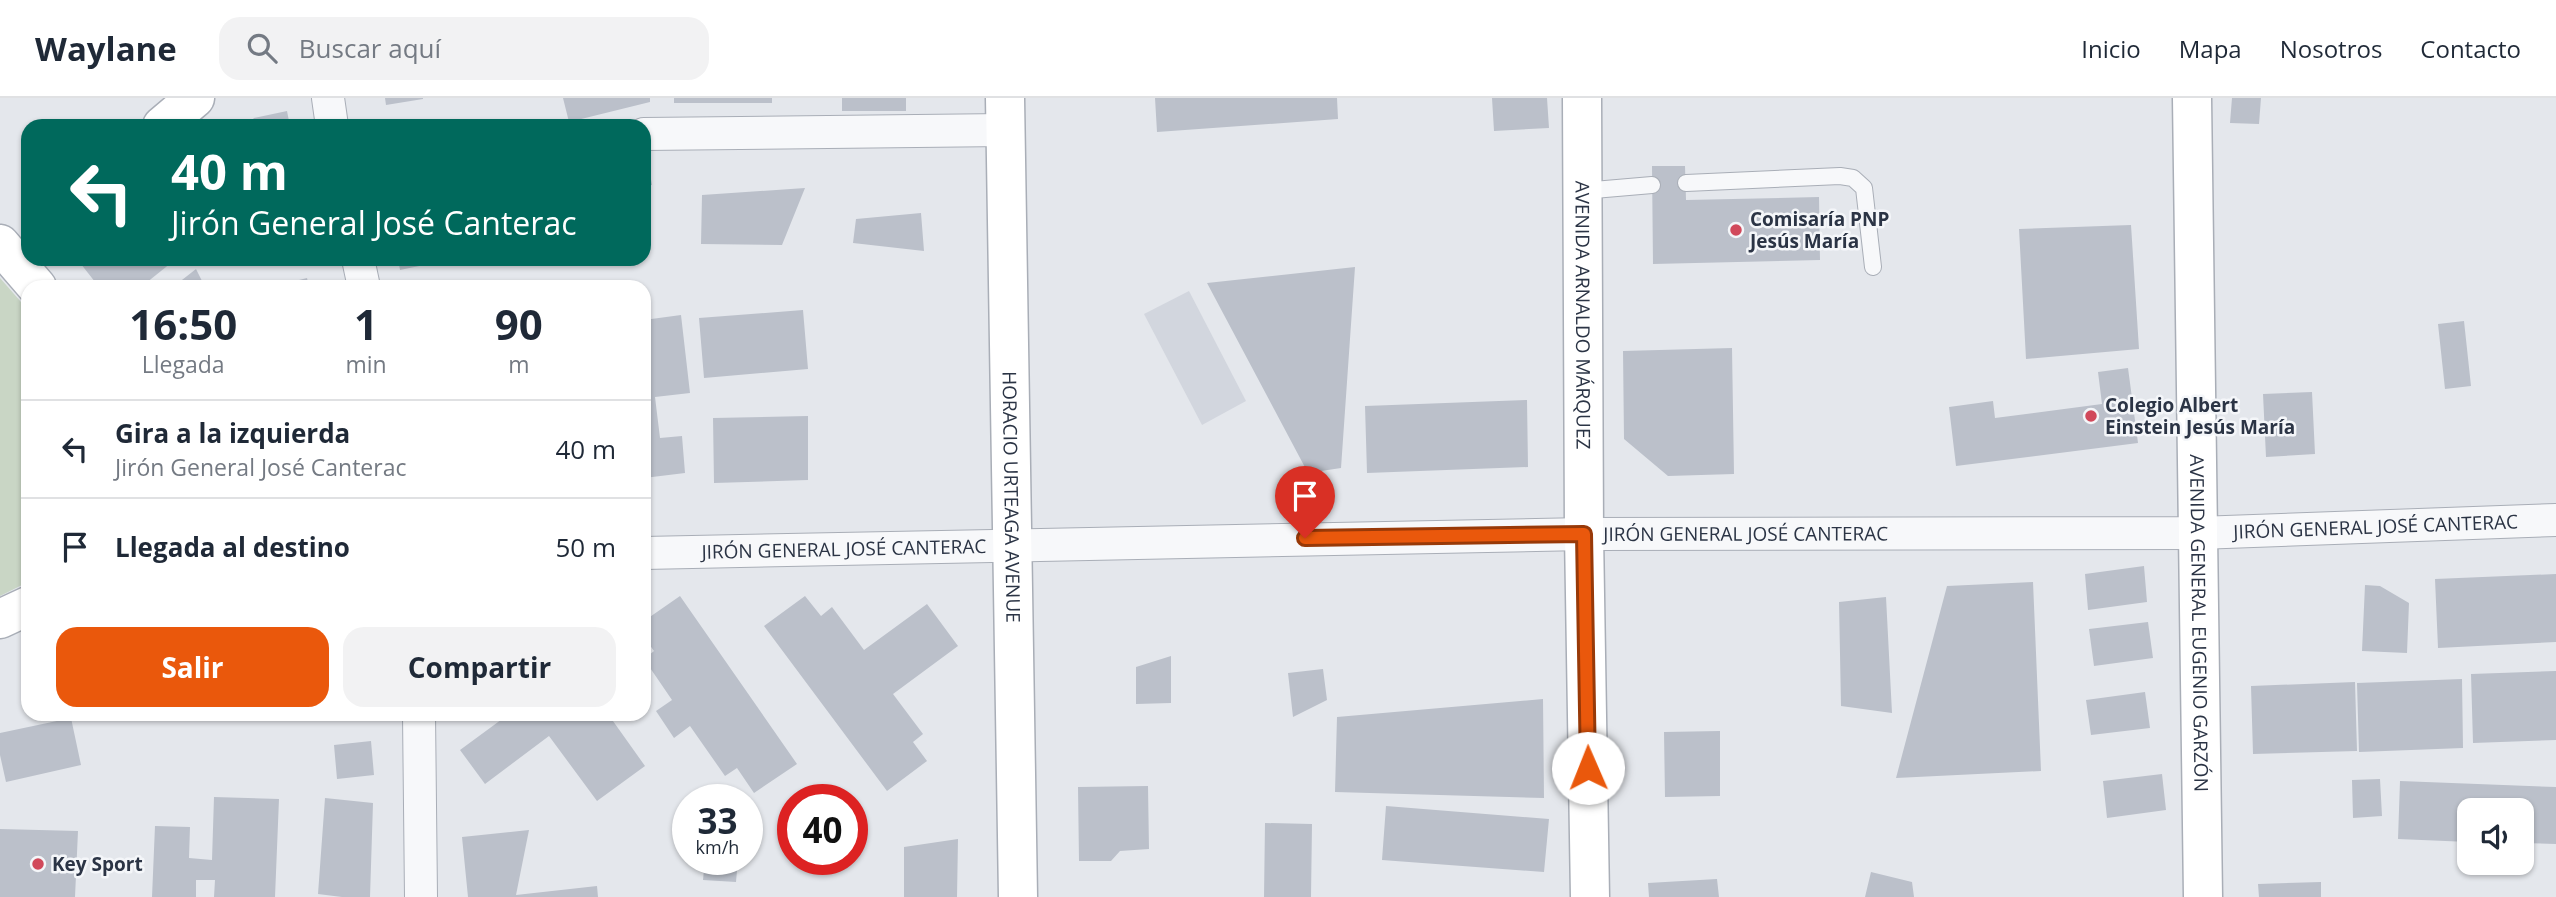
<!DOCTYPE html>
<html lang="es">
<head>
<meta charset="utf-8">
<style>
  body { margin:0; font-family:"Open Sans",sans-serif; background:#f2f2f3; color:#1f2937; height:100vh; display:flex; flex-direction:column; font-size:26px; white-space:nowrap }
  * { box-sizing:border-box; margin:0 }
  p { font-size:23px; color:#747a83 }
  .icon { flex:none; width:38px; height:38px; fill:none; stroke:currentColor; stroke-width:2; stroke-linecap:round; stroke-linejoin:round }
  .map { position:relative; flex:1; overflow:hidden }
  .details { position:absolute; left:21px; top:182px; width:630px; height:441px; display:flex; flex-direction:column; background:#fff; border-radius:21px; box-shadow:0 2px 5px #0004 }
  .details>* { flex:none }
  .guide { position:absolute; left:21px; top:21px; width:630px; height:147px; border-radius:21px; box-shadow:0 2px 5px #0004; background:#00695c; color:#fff; overflow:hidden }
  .tools { position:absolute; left:2457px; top:700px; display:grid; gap:14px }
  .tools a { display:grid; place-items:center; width:77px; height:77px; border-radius:14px; background:#fff; box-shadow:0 2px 5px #0004; font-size:35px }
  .speed { position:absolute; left:672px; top:686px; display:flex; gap:14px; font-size:35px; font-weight:700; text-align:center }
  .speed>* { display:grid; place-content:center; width:91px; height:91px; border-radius:50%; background:#fff; box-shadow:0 2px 5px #0004; line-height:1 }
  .speed small { font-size:18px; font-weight:400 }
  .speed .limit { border:10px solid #d22; background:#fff; color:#111 }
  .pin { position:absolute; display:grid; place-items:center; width:60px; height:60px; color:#fff; margin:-72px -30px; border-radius:50% 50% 50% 0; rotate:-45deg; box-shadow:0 0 7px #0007 }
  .pin .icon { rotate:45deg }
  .me { position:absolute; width:77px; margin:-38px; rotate:359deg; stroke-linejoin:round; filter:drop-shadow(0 0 5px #0008) }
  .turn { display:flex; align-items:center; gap:24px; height:147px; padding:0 35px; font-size:32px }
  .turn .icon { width:91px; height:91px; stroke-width:2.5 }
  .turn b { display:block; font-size:49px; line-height:60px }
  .eta { display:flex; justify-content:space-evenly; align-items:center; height:119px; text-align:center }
  .eta b { font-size:42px; font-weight:700; line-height:49px }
  .cta { display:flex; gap:14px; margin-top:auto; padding:14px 35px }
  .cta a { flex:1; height:80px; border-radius:21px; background:#ea580c; color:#fff; font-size:28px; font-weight:700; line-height:80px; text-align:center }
  .cta a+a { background:#f2f2f3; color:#1f2937 }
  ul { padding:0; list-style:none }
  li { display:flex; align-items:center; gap:21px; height:98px; padding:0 35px; border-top:2px solid #e0e1e3 }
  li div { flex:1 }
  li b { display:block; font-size:26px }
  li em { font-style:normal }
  header { display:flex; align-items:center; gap:42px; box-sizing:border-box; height:98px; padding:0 35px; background:#fff; border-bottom:2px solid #e0e1e3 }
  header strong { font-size:33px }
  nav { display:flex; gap:38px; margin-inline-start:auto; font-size:24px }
  .search { width:490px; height:63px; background:#f2f2f3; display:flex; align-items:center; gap:18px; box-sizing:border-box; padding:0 24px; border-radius:21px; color:#747a83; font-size:26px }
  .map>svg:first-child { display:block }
  .built { fill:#d2d6de }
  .green { fill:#c9d6c5 }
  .building { fill:#bbc0ca }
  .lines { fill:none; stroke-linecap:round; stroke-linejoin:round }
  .lane-casing { stroke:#a9aeb7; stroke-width:18 }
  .street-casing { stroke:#a9aeb7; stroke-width:34 }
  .secondary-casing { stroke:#a9aeb7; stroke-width:41 }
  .lane { stroke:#f7f8fa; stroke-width:16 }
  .street { stroke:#f7f8fa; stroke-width:32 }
  .secondary { stroke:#fff; stroke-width:38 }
  .route-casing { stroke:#983908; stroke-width:18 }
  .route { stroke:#ea580c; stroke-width:12 }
  .poi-dot { fill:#d1495b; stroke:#f4f6f9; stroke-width:2.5 }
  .labels { text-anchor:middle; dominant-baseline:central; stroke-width:5; stroke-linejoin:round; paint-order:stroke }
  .poi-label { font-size:19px; font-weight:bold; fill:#2b3445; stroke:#f4f6f9; text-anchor:start }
  .street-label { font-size:19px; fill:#2b3445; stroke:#f4f6f9 }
</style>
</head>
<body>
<header>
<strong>Waylane</strong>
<div class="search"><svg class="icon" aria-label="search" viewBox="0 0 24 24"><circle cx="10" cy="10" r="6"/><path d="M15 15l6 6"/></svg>Buscar aquí</div>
<nav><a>Inicio</a><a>Mapa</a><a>Nosotros</a><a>Contacto</a></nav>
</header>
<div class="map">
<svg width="2556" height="799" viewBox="0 0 2556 799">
  <rect width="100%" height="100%" fill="#e4e7ec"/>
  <path class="built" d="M 1189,193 L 1246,303 L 1202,327 L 1144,216 Z"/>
  <path class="green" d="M 0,180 L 28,212 L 28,484 L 0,498 Z"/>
  <path class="building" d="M 385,0 L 423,0 L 423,1 L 386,7 Z
    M 563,0 L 650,0 L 650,4 L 569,24 Z
    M 674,0 L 772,0 L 772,5 L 674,5 Z
    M 842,0 L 906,0 L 906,13 L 842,13 Z
    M 1155,0 L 1337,0 L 1338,21 L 1157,34 Z
    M 1492,0 L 1547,0 L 1549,30 L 1494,33 Z
    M 2232,0 L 2261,0 L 2259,26 L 2230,25 Z
    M 287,13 L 290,28 L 246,28 L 254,20 Z
    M 644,42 L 652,87 L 644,88 Z
    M 1652,68 L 1685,68 L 1686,102 L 1819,99 L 1820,162 L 1653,166 Z
    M 805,90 L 782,147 L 701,146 L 702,97 Z
    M 921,115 L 924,153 L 853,145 L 856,121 Z
    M 2131,127 L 2139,251 L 2026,261 L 2019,131 Z
    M 77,161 L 176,161 L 141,189 L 99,189 Z
    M 398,161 L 448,161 L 448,162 L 400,172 Z
    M 1355,169 L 1341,370 L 1308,375 L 1207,185 Z
    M 196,171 L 205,189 L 173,189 Z
    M 307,180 L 309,189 L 276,189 L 275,188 Z
    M 803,212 L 808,271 L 704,280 L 699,220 Z
    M 681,217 L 690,295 L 655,299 L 660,340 L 682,338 L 685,375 L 644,380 L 644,222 Z
    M 2464,223 L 2471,288 L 2445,291 L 2438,226 Z
    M 1732,250 L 1734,376 L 1668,378 L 1624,341 L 1623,253 Z
    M 2128,270 L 2138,345 L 1956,368 L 1949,309 L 1993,303 L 1995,320 L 2102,306 L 2098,274 Z
    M 2312,294 L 2315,356 L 2266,359 L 2263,296 Z
    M 1527,302 L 1528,369 L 1367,375 L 1365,308 Z
    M 808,318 L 808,382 L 714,385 L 713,320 Z
    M 2144,468 L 2147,504 L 2088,512 L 2085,476 Z
    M 2556,476 L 2556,544 L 2438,550 L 2435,481 Z
    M 2033,484 L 2041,673 L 1896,680 L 1947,488 Z
    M 2365,487 L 2380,488 L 2409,505 L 2407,555 L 2362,553 Z
    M 680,498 L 797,666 L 754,695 L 737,670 L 725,678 L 690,628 L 674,640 L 656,613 L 672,602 L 644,561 L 654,553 L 644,539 L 644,523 Z
    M 805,498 L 821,518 L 832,509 L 864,552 L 927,506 L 958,548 L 893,596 L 923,636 L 913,644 L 927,663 L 887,693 L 764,528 Z
    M 1886,499 L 1892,615 L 1841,608 L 1839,504 Z
    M 2148,524 L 2153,560 L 2094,568 L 2089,531 Z
    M 1171,558 L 1171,605 L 1136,606 L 1136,569 Z
    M 1323,571 L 1327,602 L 1293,619 L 1288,575 Z
    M 2556,573 L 2556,642 L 2473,645 L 2471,576 Z
    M 2462,581 L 2463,650 L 2359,654 L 2357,585 Z
    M 2355,584 L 2357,653 L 2253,656 L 2251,588 Z
    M 2145,594 L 2150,630 L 2091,637 L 2086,602 Z
    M 1543,601 L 1544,700 L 1335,694 L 1337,619 Z
    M 509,616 L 608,616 L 645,668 L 597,703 L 549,638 L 485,686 L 460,652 Z
    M 71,620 L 81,667 L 6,684 L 0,657 L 0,635 Z
    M 1720,633 L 1720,698 L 1665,699 L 1664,634 Z
    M 371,643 L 374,677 L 337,681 L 334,647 Z
    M 2162,676 L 2166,712 L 2107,720 L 2103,683 Z
    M 2380,681 L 2382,718 L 2353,720 L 2352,682 Z
    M 2400,683 L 2556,689 L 2556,746 L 2522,745 L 2522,712 L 2469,712 L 2469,744 L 2398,741 Z
    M 1148,688 L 1149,751 L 1120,753 L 1111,763 L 1079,763 L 1078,689 Z
    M 214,699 L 279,701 L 275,799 L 214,799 L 215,782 L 196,782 L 196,799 L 152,799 L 155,728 L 190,729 L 189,760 L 212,762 Z
    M 325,700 L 373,705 L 370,799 L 342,799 L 318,796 Z
    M 1386,708 L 1549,721 L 1544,774 L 1382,762 Z
    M 1265,725 L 1312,726 L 1311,799 L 1264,799 Z
    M 0,731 L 78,733 L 75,799 L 0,799 Z
    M 529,732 L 516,797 L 597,788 L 598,799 L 468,799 L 462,739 Z
    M 958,741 L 957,799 L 904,799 L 904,749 Z
    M 705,761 L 738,761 L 736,784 L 703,782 Z
    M 1871,774 L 1912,784 L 1914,799 L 1865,799 Z
    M 1717,781 L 1719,799 L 1649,799 L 1648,785 Z
    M 2321,784 L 2321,799 L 2259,799 L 2258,786 Z"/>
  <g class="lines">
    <g class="lane-casing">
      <path id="lane" d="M 1686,85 L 1840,78 L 1853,80 L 1864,90 L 1873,169
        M 1582,93 L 1652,87"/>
    </g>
    <g class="street-casing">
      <g id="street">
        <path d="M 328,0 L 332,28"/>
        <path d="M 644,36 L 1005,32"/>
        <path d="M 358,161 L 364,189"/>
        <path id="s1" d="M 644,455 L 1584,436 L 2198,435 L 2556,422"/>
        <path d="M 419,616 L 421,799"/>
      </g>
    </g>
    <g class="secondary-casing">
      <g id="secondary">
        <path id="s2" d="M 1005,0 L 1018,799"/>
        <path id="s3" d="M 1582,0 L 1584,436 L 1590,799"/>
        <path id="s4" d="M 2192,0 L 2203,799"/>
        <path d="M 162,28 L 195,0"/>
        <path d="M 0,146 L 37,189"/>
        <path d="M 0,521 L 28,508"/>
      </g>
    </g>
    <use href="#lane" class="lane"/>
    <use href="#street" class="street"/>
    <use href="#secondary" class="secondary"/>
  </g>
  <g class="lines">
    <g class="route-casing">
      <path id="route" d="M 1305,440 L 1584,436 L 1588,670"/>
    </g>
    <use href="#route" class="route"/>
  </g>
  <g class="poi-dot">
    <circle cx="1736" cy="132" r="7"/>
    <circle cx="2091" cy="318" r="7"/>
    <circle cx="38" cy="766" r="7"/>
  </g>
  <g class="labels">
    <g class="poi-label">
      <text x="1750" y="121">Comisaría PNP<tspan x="1750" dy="22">Jesús María</tspan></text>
      <text x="2105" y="307">Colegio Albert<tspan x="2105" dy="22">Einstein Jesús María</tspan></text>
      <text x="52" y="766">Key Sport</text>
    </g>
    <g class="street-label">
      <text stroke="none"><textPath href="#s3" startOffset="217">AVENIDA ARNALDO MÁRQUEZ</textPath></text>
      <text stroke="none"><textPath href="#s2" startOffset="399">HORACIO URTEAGA AVENUE</textPath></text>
      <text stroke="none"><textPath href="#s1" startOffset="1732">JIRÓN GENERAL JOSÉ CANTERAC</textPath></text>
      <text stroke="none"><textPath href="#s1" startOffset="1102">JIRÓN GENERAL JOSÉ CANTERAC</textPath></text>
      <text stroke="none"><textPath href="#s1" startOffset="200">JIRÓN GENERAL JOSÉ CANTERAC</textPath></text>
      <text stroke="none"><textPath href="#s4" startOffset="525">AVENIDA GENERAL EUGENIO GARZÓN</textPath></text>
    </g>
  </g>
</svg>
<div class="tools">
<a><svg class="icon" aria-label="sound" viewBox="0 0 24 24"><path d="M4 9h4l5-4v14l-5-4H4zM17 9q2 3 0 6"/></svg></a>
</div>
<div class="speed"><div>33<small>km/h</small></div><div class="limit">40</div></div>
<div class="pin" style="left:1305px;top:440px;background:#d93025"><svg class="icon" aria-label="arrive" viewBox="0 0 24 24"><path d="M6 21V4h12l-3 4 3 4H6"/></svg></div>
<svg class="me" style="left:1588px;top:670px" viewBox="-20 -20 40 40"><circle r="19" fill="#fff"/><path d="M0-13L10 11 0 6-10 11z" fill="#ea580c"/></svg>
<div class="guide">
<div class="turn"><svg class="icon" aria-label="left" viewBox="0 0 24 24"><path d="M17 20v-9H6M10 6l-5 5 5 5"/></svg><div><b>40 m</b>Jirón General José Canterac</div></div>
</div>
<section class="details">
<div class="eta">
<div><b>16:50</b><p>Llegada</p></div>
<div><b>1</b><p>min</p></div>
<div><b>90</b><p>m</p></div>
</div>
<ul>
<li><svg class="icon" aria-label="left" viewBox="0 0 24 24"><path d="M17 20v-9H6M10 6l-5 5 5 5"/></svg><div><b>Gira a la izquierda</b><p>Jirón General José Canterac</p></div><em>40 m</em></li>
<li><svg class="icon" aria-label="arrive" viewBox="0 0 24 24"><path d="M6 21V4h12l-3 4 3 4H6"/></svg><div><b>Llegada al destino</b></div><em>50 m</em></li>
</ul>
<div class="cta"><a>Salir</a><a>Compartir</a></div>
</section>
</div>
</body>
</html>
